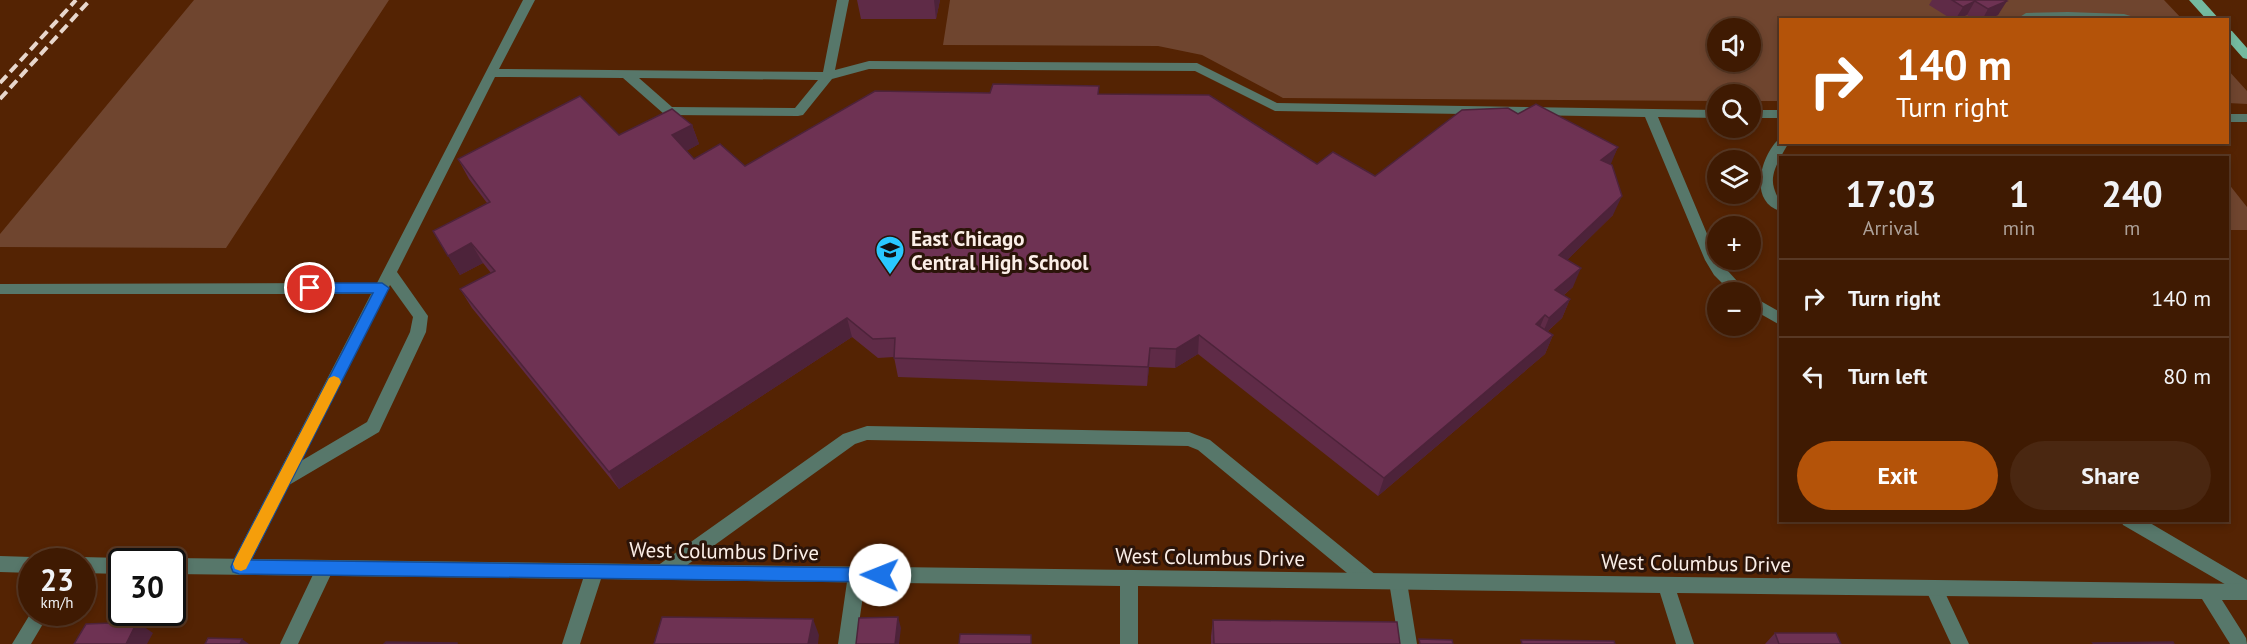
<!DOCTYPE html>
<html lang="en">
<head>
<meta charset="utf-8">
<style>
  body { margin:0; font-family:"PT Sans",sans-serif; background:#4a2711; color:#f1f3f6; height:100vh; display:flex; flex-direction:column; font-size:22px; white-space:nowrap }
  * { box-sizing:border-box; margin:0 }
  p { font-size:20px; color:#ada199 }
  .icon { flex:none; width:33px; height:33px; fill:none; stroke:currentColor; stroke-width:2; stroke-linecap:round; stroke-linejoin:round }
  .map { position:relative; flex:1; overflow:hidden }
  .drawer { position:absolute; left:1779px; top:156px; width:450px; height:366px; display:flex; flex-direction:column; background:#3f1a02; border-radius:0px; box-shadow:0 3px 9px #0003,0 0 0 2px #583824 }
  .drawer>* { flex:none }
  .banner { position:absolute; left:1779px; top:18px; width:450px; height:126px; border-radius:0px; box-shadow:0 3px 9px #0003,0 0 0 2px #583824; background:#b45309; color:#fff; overflow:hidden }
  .fabs { position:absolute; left:1707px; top:18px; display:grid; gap:12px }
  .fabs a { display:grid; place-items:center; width:54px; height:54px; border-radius:50%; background:#3f1a02; box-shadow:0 3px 9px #0003,0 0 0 2px #583824; font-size:30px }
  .speed { position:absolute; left:18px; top:548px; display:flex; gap:12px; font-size:30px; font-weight:700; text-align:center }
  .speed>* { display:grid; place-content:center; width:78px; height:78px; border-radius:50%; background:#3f1a02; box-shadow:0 3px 9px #0003,0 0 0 2px #583824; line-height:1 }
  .speed small { font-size:15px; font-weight:400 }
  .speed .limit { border:3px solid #111; border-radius:9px; background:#fff; color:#111 }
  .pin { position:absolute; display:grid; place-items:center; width:51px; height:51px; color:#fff; margin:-26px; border:3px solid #fff; border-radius:50%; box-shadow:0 2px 6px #0007 }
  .me { position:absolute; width:66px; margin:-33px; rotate:271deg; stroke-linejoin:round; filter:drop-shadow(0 0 4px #0008) }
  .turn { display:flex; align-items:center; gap:21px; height:126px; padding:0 18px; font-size:27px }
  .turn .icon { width:78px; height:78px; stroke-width:2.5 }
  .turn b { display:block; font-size:42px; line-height:51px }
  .eta { display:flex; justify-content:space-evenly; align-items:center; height:102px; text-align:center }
  .eta b { font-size:36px; font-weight:700; line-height:42px }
  .primary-button { display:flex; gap:12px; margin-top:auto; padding:12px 18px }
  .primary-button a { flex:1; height:69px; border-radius:36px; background:#b45309; color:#fff; font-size:24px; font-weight:700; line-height:69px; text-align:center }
  .primary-button a+a { background:#4a2711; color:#f1f3f6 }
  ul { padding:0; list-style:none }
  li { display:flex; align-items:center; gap:18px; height:78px; padding:0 18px; border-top:2px solid #583824 }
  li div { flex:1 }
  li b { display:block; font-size:22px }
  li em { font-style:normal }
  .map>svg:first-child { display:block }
  .green { fill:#6f452f; fill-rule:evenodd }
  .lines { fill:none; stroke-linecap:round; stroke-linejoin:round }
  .lane { fill:#57776a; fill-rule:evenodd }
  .street { fill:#57776a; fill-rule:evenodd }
  .primary { fill:#74ba9f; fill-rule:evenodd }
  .rail { stroke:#e8d7cd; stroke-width:4; stroke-dasharray:10 5; stroke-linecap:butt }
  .wall { fill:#5f2b47 }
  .shaded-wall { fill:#4d233a }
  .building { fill:#6e3253; stroke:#4d233a; stroke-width:1.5 }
  .route { fill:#1a73e8; stroke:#114b97; stroke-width:1.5 }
  .slow { fill:#f59e0b }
  .labels { text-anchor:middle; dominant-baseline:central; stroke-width:6; stroke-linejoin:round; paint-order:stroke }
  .poi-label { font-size:21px; font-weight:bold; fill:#fbeee7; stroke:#2b1409; text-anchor:start }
  .street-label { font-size:21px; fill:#fbeee7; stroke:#2b1409 }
</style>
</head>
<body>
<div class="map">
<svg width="2247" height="644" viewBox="0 0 2247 644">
  <rect width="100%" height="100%" fill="#542303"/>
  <path class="green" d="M 194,0 L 389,0 L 226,248 L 0,247 L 0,234 Z
    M 950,0 L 2164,0 L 2182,19 L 1780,20 L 1780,101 L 1751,101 L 1750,94 L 1718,94 L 1717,101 L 1283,98 L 1202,55 L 1158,46 L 943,45 ZM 1718,28 L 1750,28 L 1750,62 L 1718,62 Z
    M 2228,70 L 2247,91 L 2247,104 L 2228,103 Z
    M 2228,183 L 2247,207 L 2247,230 L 2228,230 Z"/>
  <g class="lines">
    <path class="lane" d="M 523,0 L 535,0 L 499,69 L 823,72 L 837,0 L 849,0 L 835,70 L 869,61 L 1197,63 L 1277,103 L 1718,110 L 1718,118 L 1658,117 L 1718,260 L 1747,292 L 1731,292 L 1714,275 L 1705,260 L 1645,117 L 1275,111 L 1195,71 L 869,69 L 832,79 L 803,115 L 798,116 L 669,115 L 664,114 L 623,78 L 495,77 L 397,272 L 428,316 L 426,332 L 379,432 L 289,485 L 245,573 L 239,575 L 233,573 L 230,567 L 233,561 L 371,294 L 0,294 L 0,284 L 377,283 ZM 639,78 L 818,80 L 795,108 L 672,107 ZM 390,285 L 413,317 L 410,332 L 367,422 L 301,461 Z
      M 2068,12 L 2124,14 L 2144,20 L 2015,20 L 2026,13 Z
      M 1750,110 L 1780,110 L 1780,118 L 1750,118 Z
      M 2228,114 L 2247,114 L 2247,122 L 2228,122 Z
      M 1780,138 L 1780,142 L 1789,142 C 1782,156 1769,172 1774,188 C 1777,198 1781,201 1780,211 C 1747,201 1762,153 1780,138 Z
      M 1750,295 L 1780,312 L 1780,325 L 1750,308 Z
      M 867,426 L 1189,432 L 1210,440 L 1376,575 L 1379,581 L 1376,587 L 1370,589 L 1364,587 L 1198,450 L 1188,446 L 867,440 L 855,444 L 669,578 L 663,580 L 657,578 L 654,572 L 657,566 L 843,434 Z
      M 2121,520 L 2145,520 L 2247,580 L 2247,597 L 2123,525 Z
      M 325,560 L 331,562 L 334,568 L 298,644 L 280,644 L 319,562 Z
      M 857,567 L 863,569 L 866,575 L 856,644 L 838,644 L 848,575 L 851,569 Z
      M 1398,574 L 1404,576 L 1407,582 L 1417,644 L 1399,644 L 1389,582 L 1392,576 Z
      M 1934,580 L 1940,582 L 1969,644 L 1951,644 L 1925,588 L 1928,582 Z"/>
    <path class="street" d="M 0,556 L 32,557 L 39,561 L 32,561 L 32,573 L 0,572 Z
      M 82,557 L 122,558 L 128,561 L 122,561 L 122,574 L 82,573 L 82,561 L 75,561 Z
      M 172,558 L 2247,584 L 2247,600 L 2222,600 L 2246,638 L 2247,644 L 2230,644 L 2202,599 L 1677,593 L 1694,644 L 1676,644 L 1660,593 L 1138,586 L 1138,644 L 1120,644 L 1120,586 L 601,579 L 580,644 L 562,644 L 583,579 L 172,574 L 172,561 L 166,561 Z
      M 32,611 L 50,612 L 31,644 L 12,644 Z"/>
    <path class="primary" d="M 2189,0 L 2202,0 L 2220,20 L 2207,20 Z
      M 2228,30 L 2232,31 L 2247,48 L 2247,59 L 2243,58 L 2228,41 Z"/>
    <path class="rail" d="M 0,83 L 76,0
      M 0,99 L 90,0"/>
  </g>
  <path class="wall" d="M 857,0 L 940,0 L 936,19 L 861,19 Z
    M 1932,0 L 2005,0 L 1998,15 L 1987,20 L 1974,20 L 1967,15 L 1956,20 L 1953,20 L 1929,5 Z
    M 990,93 L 1099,94 L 1317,164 L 1375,176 L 1518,114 L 1618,147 L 1610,164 L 1613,215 L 1567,260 L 1573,287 L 1564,295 L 1570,299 L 1562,318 L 1547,332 L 1553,335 L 1545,354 L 1378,496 L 1198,354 L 1175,368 L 1149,367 L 1147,386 L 898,377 L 894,357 L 878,358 L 852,337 L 619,489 L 472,308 L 460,289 L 491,273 L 483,263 L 460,275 L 433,231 L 487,203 L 469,179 L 458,159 L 692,125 L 699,144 L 686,151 L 694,159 L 745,166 Z
    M 1213,620 L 1400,644 L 1211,644 L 1211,636 Z
    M 1775,633 L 1841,644 L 1765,644 Z"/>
  <path class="shaded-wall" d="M 934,0 L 940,0 L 936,19 Z
    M 1975,1 L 1967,15 L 1955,20 L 1963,7 Z
    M 2007,1 L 1998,15 L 1987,20 L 1982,20 L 1988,9 Z
    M 692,125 L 699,144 L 679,155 L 672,135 Z
    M 1618,147 L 1610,166 L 1601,160 Z
    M 1622,196 L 1613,215 L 1552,275 L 1559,255 Z
    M 471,243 L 483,263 L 460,275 L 448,256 Z
    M 1581,268 L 1573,287 L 1547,309 L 1555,290 Z
    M 1570,299 L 1562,318 L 1541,337 L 1549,318 Z
    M 1545,315 L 1537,334 L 1536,324 Z
    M 847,318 L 852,337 L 619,489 L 609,472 Z
    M 1199,335 L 1198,354 L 1175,368 L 1176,349 Z
    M 1553,335 L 1545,354 L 1378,496 L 1384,478 Z
    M 1150,348 L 1149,367 L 1147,386 L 1148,367 Z
    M 898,617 L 901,628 L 899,644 L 895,644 Z
    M 813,619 L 819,635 L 818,644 L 808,644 Z
    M 137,622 L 153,633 L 147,644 L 126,644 Z
    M 242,639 L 249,644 L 240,644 Z"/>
  <path class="building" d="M 1952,0 L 2005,0 L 2007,1 L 1988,9 L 1975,1 L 1963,7 Z
    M 993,84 L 1099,86 L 1098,94 L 1209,95 L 1317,164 L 1333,152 L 1375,176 L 1462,110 L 1508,108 L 1518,114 L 1536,104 L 1618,147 L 1601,160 L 1612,165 L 1622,196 L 1559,255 L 1581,268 L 1555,290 L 1570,299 L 1549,318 L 1545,315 L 1536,324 L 1553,335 L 1384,478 L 1199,335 L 1176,349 L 1150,348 L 1148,367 L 894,358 L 895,338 L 873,339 L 847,318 L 609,472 L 460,289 L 495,271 L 471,243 L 448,256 L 433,231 L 490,202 L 458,159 L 580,96 L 619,135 L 672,109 L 692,125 L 672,135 L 694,159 L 720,144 L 745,166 L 875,91 L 990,93 Z
    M 662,617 L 813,619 L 808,644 L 654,644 Z
    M 898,617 L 895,644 L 856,644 L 859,618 Z
    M 1213,620 L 1397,622 L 1400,644 L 1214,644 Z
    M 137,622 L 126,644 L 74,644 L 86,624 Z
    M 1775,633 L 1836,633 L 1841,644 L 1779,644 Z
    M 960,634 L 1031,635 L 1031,644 L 959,644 Z
    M 208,638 L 242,639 L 240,644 L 205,644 Z
    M 1419,639 L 1452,640 L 1453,644 L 1420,644 Z
    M 1521,640 L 1614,641 L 1615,644 L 1522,644 Z
    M 386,642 L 457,643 L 457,644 L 384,644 Z
    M 2173,642 L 2174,644 L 2094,644 L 2093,643 Z"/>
  <path class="route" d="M 310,283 L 382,283 L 389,288 L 251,560 L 880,568 L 886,570 L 888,575 L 886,580 L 880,582 L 239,574 L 233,572 L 231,567 L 233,562 L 373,293 L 310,293 L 304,288 Z"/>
  <path class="slow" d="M 334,376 L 339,378 L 341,382 L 246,569 L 241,571 L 235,569 L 233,564 L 235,559 L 329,378 Z"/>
  <defs>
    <g id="school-pin" transform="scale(1.5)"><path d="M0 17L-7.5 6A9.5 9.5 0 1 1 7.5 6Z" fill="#29c8ff" stroke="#2b1409"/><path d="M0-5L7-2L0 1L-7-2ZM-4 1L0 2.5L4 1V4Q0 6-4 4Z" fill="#111"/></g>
  </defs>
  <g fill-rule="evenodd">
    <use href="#school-pin" x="890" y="250"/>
  </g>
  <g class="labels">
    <g class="poi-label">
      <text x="911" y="238">East Chicago<tspan x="911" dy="24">Central High School</tspan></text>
    </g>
    <g class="street-label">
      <text transform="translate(724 551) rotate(1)">West Columbus Drive</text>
      <text transform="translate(1210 557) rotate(1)">West Columbus Drive</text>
      <text transform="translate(1696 563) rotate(1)">West Columbus Drive</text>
    </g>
  </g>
</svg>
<div class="fabs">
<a><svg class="icon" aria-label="sound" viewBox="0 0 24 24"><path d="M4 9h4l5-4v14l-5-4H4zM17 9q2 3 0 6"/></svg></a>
<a><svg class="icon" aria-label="search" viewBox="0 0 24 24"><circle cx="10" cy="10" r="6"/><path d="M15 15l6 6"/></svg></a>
<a><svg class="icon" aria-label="layers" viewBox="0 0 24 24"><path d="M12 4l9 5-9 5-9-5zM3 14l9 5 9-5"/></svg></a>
<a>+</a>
<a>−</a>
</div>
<div class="speed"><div>23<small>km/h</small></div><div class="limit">30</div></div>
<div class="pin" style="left:310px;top:288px;background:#d93025"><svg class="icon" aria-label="arrive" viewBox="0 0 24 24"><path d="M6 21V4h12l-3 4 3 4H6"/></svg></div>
<svg class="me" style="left:880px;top:575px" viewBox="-20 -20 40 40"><circle r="19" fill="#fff"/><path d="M0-13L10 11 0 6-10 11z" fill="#1a73e8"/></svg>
<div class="banner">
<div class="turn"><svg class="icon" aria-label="right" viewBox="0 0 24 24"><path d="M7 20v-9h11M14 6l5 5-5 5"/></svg><div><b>140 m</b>Turn right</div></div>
</div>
<section class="drawer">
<div class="eta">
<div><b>17:03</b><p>Arrival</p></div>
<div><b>1</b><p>min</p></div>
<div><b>240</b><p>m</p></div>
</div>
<ul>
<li><svg class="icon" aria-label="right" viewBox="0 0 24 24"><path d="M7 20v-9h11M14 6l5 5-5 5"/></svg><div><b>Turn right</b></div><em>140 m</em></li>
<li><svg class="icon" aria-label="left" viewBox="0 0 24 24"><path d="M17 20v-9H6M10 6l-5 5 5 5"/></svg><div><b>Turn left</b></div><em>80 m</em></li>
</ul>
<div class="primary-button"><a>Exit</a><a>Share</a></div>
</section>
</div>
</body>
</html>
